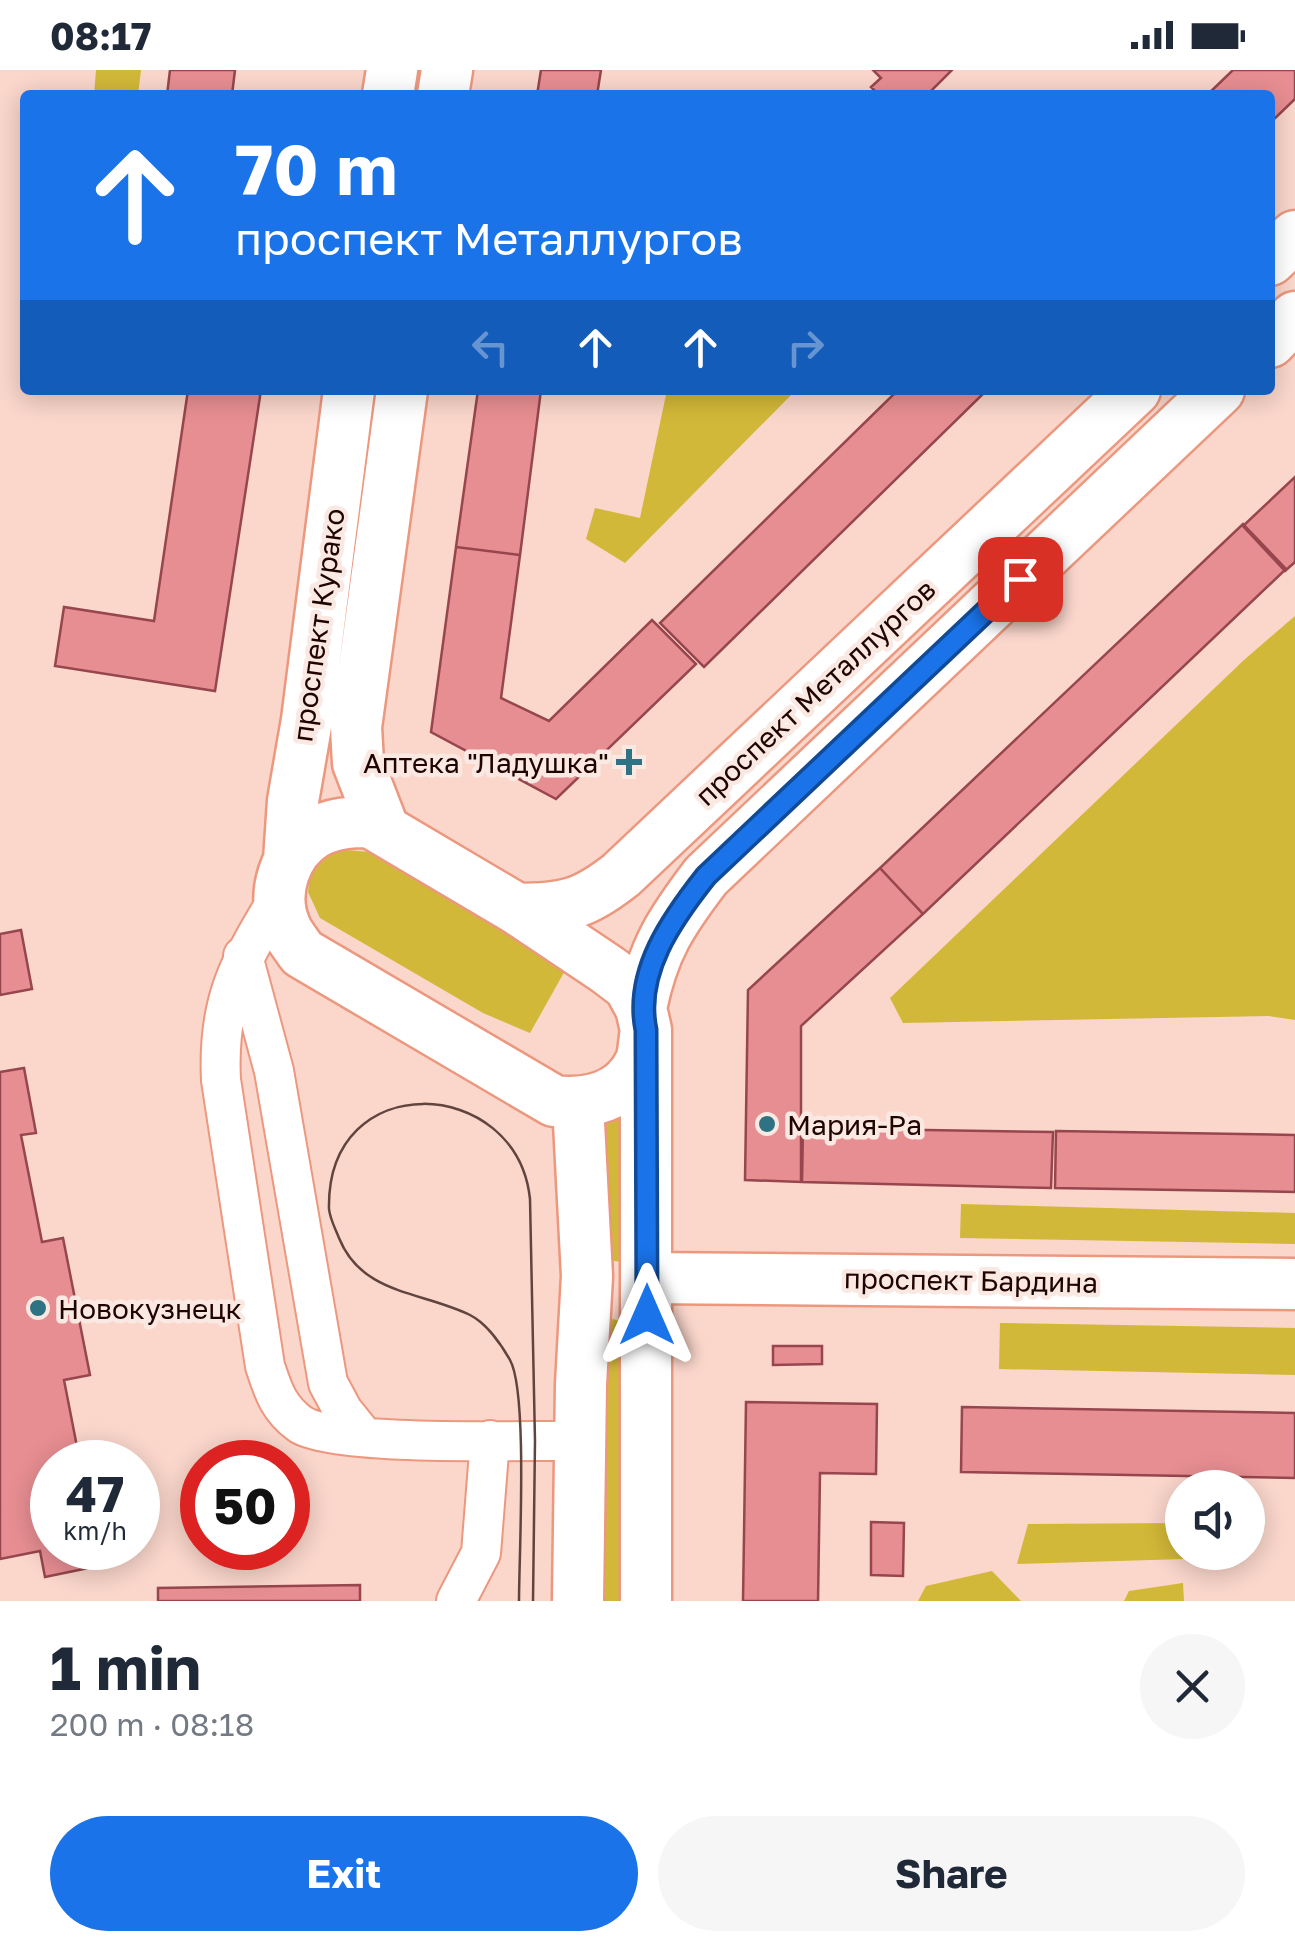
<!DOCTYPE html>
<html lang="en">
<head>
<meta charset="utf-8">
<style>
  body { margin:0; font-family:"Golos Text",sans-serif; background:#f6f6f7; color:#1f2937; height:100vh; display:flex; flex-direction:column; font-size:38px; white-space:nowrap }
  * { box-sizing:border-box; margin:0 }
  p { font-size:32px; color:#747a83 }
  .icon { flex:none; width:55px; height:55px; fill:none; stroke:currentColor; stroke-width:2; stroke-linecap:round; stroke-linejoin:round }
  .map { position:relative; height:1531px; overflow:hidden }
  .drawer { display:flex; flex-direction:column; background:#fff; flex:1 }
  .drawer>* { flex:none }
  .guide { position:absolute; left:20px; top:20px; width:1255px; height:305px; border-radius:10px; box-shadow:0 5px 25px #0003; background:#1a73e8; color:#fff; overflow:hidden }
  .tools { position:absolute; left:1165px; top:1400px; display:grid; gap:20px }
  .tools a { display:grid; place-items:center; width:100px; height:100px; border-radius:50%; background:#fff; box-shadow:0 5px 25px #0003; font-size:50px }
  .speed { position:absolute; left:30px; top:1370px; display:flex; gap:20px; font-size:50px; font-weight:700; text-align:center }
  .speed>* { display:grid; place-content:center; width:130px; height:130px; border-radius:50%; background:#fff; box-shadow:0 5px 25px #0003; line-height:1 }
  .speed small { font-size:25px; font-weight:400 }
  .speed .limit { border:15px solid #d22; background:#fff; color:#111 }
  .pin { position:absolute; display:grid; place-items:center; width:85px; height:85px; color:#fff; margin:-42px; border-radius:20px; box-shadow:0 5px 15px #0006 }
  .me { position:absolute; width:110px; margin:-55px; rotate:0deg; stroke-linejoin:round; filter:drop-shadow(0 0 8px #0008) }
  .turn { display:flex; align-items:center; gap:35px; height:210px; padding:0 50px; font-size:45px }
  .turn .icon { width:130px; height:130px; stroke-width:2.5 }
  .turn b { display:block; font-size:70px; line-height:85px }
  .lanes { display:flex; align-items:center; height:95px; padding:0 50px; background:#0003; justify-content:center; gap:50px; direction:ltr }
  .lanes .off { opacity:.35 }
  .round { display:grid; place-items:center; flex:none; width:105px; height:105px; border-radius:52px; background:#f6f6f7 }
  .overview { display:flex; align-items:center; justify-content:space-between; height:170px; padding:0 50px }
  h1 { font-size:60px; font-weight:700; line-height:75px }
  .button { display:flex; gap:20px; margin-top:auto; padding:20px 50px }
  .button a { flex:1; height:115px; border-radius:60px; background:#1a73e8; color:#fff; font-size:40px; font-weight:700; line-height:115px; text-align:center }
  .button a+a { background:#f6f6f7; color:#1f2937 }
  .status { display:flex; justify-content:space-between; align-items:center; height:70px; padding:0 50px; background:#fff; direction:ltr }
  .status svg { height:28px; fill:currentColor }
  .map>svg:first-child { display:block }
  .green { fill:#d2b838 }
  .building { fill:#e78e92; stroke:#96464c; stroke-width:2.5 }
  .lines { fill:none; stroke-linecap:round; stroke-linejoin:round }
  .minor-casing { stroke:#ec987f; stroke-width:42 }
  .major-casing { stroke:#ec987f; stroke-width:55 }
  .minor { stroke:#fff; stroke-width:38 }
  .major { stroke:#fff; stroke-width:50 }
  .tram { stroke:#62443e; stroke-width:2.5 }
  .route-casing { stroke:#114b97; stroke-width:25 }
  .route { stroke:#1a73e8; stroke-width:18 }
  .poi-dot { fill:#2f7283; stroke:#fae8e2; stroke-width:4 }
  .labels { text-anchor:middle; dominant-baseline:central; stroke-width:9; stroke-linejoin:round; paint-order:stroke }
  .street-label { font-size:28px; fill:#200400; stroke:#fae8e2 }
  .poi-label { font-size:28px; fill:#200400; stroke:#fae8e2; text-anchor:start }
</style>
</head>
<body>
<div class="status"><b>08:17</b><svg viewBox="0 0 49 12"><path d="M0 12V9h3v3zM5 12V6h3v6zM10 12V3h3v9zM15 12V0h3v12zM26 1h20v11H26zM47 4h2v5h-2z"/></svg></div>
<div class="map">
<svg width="1295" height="1531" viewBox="0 0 1295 1531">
  <rect width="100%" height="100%" fill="#fad6cb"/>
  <path class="green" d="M 96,0 L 141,0 L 138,25 L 94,25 Z
    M 667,320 L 796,320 L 625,493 L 586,469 L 595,438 L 640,448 Z
    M 1295,546 L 1295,950 L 1269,946 L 903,953 L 890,928 L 1244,590 Z
    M 347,780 L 381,783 L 571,890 L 530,963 L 483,943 L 320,848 L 308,822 L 311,800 L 331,784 Z
    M 627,1036 L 628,1185 L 621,1192 L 607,1190 L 603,1045 Z
    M 961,1134 L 1295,1143 L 1295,1174 L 960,1168 Z
    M 613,1249 L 622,1252 L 621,1531 L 595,1531 L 603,1253 Z
    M 1000,1253 L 1295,1258 L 1295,1305 L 999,1299 Z
    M 1182,1453 L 1185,1489 L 1017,1494 L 1028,1454 Z
    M 992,1501 L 1021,1531 L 918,1531 L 926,1516 Z
    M 1183,1513 L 1184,1531 L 1124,1531 L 1129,1521 Z"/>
  <path class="building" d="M 170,0 L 235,0 L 232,25 L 167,25 Z
    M 541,0 L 601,0 L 597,25 L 537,25 Z
    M 873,0 L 952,0 L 927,25 L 879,25 L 871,17 L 881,8 Z
    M 1233,0 L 1295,0 L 1295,29 L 1270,53 L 1270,25 L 1207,25 Z
    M 188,320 L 261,320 L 215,621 L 55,596 L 64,537 L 154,551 Z
    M 478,320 L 541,320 L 520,485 L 456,477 Z
    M 898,320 L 987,320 L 704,597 L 660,553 Z
    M 1295,407 L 1295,492 L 1285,501 L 1243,456 Z
    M 1243,454 L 1286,499 L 923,844 L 880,798 Z
    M 456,477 L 520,485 L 501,628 L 549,651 L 652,550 L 696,594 L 556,729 L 431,662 Z
    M 880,798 L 923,844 L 801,956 L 801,1112 L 745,1110 L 748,920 Z
    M 21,860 L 32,919 L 0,925 L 0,864 Z
    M 24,998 L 36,1063 L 21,1065 L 42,1172 L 63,1168 L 90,1305 L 64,1310 L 80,1392 L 52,1392 L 52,1478 L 94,1478 L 98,1496 L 45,1507 L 40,1481 L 0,1489 L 0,1002 Z
    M 803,1058 L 1053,1062 L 1051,1118 L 802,1112 Z
    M 1056,1061 L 1295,1065 L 1295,1122 L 1055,1118 Z
    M 773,1276 L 822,1276 L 822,1294 L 773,1295 Z
    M 746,1332 L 877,1334 L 876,1404 L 820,1403 L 818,1531 L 743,1531 Z
    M 962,1337 L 1295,1343 L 1295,1408 L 961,1402 Z
    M 871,1452 L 904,1453 L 903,1506 L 871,1505 Z
    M 360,1515 L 360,1531 L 158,1531 L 158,1518 Z"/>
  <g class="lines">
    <g class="minor-casing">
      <path id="minor" d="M 279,827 C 239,894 217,930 221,1010 L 265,1296 C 273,1320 278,1338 300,1354 C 334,1377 529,1370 580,1371
        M 243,886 L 274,1001 L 328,1313 L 343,1341 L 364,1367
        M 456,1531 L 481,1483 L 490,1370"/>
    </g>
    <g class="major-casing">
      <path id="major" d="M 388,25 L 392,0
        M 443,25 L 447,0
        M 1270,190 L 1295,166
        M 1270,272 L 1295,247
        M 384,760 L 358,693 L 356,657 L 402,320
        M 289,790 L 293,731 L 307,650 L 349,320
        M 517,839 C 564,839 583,835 621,805 L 1135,320
        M 641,938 C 653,879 671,852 706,806 L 1219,320
        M 578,1034 L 587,1206 L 581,1314 L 578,1531
        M 647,1208 L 1295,1214
        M 646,1531 L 646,960 L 641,938 L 629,916 L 608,900 L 517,839 L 370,752 C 351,752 332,753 315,763 C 285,781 271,823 285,856 C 288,865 297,875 302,883 L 554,1031 C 588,1035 624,1027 640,993 C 644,984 644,970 646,960"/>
    </g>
    <use href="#minor" class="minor"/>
    <use href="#major" class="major"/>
    <path class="tram" d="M 519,1531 C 519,1485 528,1322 510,1290 C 501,1274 486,1253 470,1245 C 421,1221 362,1225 339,1168 C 335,1158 330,1149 329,1139 C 326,996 517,1005 530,1129 L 535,1371 L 533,1531"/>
  </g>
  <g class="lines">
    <g class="route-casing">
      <path id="route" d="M 647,1245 L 646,960 C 634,902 672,849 706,806 L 1020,509"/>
    </g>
    <use href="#route" class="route"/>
  </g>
  <g class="poi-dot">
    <path d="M624 677h10v10h10v10h-10v10h-10v-10h-10v-10h10z"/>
    <circle cx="767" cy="1054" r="10"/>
    <circle cx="38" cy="1238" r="10"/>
  </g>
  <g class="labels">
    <g class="street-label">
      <text transform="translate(318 555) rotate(-82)">проспект Курако</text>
      <text transform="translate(815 622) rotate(-43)">проспект Металлургов</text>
      <text transform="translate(971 1210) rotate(1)">проспект Бардина</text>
    </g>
    <g class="poi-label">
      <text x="609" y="692" text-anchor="end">Аптека "Ладушка"</text>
      <text x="787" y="1054">Мария-Ра</text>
      <text x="58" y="1238">Новокузнецк</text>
    </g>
  </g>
</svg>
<div class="tools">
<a><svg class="icon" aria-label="sound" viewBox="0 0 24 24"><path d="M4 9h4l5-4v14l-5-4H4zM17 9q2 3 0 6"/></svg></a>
</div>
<div class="speed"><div>47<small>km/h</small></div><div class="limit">50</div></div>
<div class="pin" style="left:1020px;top:509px;background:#d93025"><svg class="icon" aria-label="arrive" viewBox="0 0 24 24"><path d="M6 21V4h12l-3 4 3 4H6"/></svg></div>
<svg class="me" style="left:647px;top:1245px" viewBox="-20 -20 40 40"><path d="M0-17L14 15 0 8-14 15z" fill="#1a73e8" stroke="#fff" stroke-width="4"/></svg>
<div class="guide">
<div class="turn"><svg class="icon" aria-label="ahead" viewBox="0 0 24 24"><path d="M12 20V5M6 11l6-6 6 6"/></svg><div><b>70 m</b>проспект Металлургов</div></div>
<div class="lanes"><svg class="icon off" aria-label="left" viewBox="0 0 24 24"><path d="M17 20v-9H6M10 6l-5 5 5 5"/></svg><svg class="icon" aria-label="ahead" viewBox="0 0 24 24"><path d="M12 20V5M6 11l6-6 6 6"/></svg><svg class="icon" aria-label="ahead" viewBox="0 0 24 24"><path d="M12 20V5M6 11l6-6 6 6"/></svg><svg class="icon off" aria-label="right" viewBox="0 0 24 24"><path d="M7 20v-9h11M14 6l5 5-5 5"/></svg></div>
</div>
</div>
<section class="drawer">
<div class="overview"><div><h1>1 min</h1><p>200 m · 08:18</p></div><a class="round"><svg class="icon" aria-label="close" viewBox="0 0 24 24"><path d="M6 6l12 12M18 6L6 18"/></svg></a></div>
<div class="button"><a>Exit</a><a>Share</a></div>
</section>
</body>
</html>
